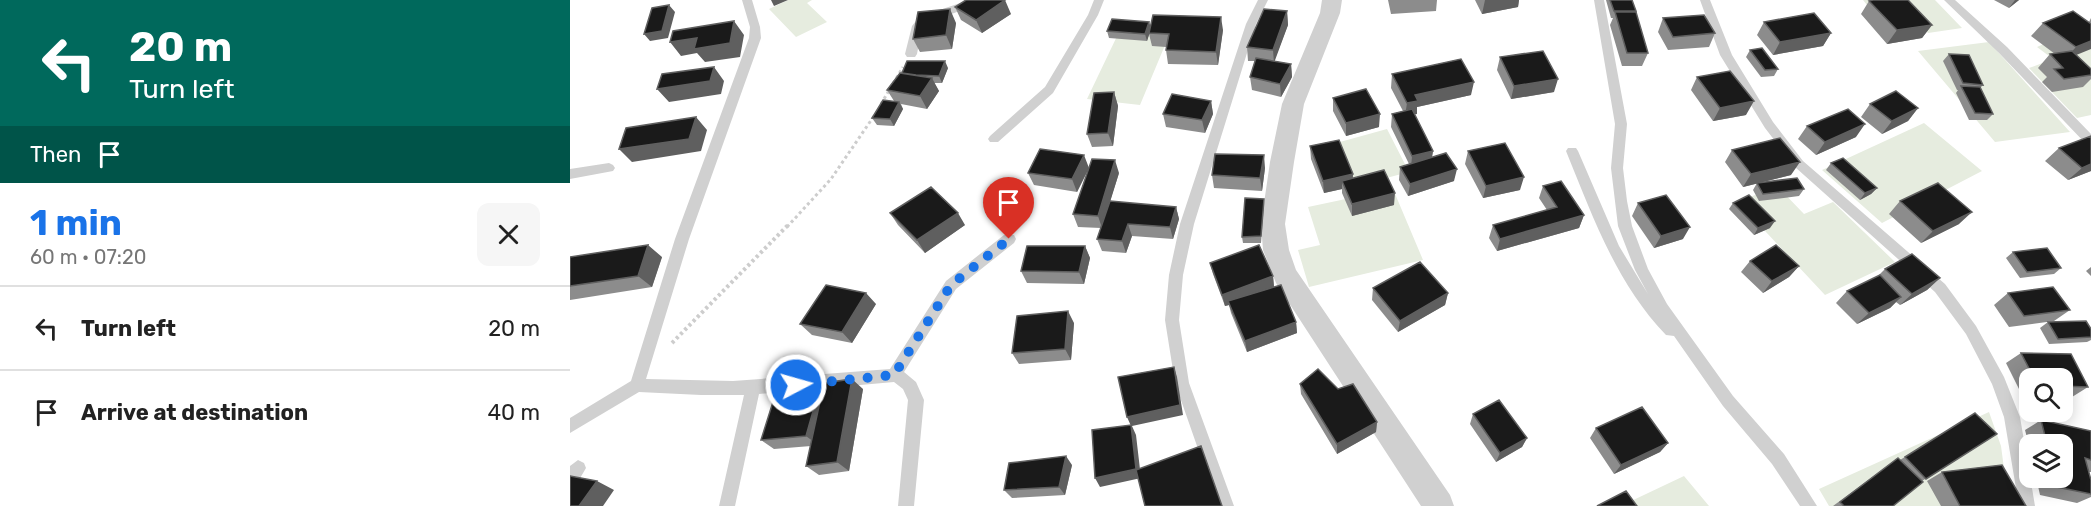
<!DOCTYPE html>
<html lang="en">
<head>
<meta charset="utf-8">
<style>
  body { margin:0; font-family:Rubik,sans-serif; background:#f6f6f6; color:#222; height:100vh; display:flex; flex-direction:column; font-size:22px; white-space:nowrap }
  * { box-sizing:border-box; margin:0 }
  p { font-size:20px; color:#767676 }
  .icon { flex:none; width:33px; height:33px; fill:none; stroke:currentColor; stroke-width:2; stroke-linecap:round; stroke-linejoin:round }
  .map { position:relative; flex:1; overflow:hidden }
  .drawer { display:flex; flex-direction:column; background:#fff; width:570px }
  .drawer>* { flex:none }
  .guide { background:#00695c; color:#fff; overflow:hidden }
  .tools { position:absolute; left:1449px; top:368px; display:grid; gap:12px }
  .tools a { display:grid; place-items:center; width:54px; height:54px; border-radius:12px; background:#fff; box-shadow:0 3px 15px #0003; font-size:30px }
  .pin { position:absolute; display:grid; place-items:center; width:51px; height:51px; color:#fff; margin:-62px -26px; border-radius:50% 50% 50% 0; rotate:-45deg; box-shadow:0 0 6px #0007 }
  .pin .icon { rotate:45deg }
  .me { position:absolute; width:66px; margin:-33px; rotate:84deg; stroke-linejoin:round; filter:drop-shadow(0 0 4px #0008) }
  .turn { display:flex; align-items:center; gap:21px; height:126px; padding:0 30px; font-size:27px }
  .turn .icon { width:78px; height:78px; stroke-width:2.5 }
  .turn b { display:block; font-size:42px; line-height:51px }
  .then { display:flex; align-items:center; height:57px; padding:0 30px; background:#0003; gap:12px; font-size:22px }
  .round { display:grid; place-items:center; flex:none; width:63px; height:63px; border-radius:12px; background:#f6f6f6 }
  .head { display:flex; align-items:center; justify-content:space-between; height:102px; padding:0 30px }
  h1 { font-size:36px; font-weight:700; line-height:45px; color:#1a73e8 }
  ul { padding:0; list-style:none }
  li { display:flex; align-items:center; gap:18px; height:84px; padding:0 30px; border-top:2px solid #e0e0e0 }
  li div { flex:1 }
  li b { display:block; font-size:22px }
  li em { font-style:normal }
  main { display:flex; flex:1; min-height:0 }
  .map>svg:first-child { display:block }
  .green { fill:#e6ecdf }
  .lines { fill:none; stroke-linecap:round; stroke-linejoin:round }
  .path-far1 { stroke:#cdcdcd; stroke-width:3; stroke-dasharray:3 3; stroke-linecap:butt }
  .path { stroke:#cdcdcd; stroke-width:4; stroke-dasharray:3 3; stroke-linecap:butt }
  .lane { fill:#d0d0d0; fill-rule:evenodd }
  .street { fill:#d0d0d0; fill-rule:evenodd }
  .wall { fill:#8c8c8c }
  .shaded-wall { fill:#5f5f5f }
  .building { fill:#1a1a1a; stroke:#5f5f5f; stroke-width:1.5 }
  .route { stroke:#1a73e8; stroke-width:10; stroke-dasharray:0 18 }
</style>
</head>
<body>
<main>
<section class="drawer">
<div class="guide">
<div class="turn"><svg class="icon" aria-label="left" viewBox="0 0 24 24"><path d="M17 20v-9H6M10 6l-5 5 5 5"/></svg><div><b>20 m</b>Turn left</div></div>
<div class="then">Then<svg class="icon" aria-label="arrive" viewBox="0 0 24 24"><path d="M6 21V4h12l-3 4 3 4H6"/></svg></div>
</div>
<div class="head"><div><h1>1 min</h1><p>60 m · 07:20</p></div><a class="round"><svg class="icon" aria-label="close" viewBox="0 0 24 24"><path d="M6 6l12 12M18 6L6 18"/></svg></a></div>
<ul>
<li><svg class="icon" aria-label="left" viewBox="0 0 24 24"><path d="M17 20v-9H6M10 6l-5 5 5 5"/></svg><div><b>Turn left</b></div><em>20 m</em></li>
<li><svg class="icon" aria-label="arrive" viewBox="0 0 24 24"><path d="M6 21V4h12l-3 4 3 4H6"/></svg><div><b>Arrive at destination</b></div><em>40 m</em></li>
</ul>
</section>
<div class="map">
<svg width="1521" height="506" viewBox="0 0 1521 506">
  <rect width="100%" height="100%" fill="#fff"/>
  <path class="green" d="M 218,0 L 242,0 L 237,3 L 257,22 L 226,37 L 199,9 Z
    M 1293,0 L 1365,0 L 1392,28 L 1358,33 L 1329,0 L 1297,5 Z
    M 1509,28 L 1521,36 L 1521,115 L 1507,118 L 1459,68 L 1483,59 L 1467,47 Z
    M 549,32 L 598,38 L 570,105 L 517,99 Z
    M 1419,42 L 1500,132 L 1425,142 L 1348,51 Z
    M 1354,123 L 1412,171 L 1312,223 L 1252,170 Z
    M 817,129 L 839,172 L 790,185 L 769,184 L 759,145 Z
    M 1207,186 L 1234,214 L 1263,202 L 1325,262 L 1255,295 L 1168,202 Z
    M 823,189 L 853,260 L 739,287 L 728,250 L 750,245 L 738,207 Z
    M 1419,412 L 1431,446 L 1439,506 L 1259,506 L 1249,489 Z
    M 1114,476 L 1139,506 L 1059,506 L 1057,503 Z"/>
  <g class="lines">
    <path class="path-far1" d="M 311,104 L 333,67
      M 217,227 L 261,179 L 304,116"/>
    <path class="path" d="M 102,343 L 218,225"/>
    <path class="lane" d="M 172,0 L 182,0 L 190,27 L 191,38 L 119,239 L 76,379 L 163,381 L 320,369 L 376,281 L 434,235 L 444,235 L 446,239 L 444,243 L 386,289 L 334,372 L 346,382 L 354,400 L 344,506 L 328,506 L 338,400 L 333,389 L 324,382 L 189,394 L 165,506 L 149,506 L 174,395 L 131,395 L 69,392 L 0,433 L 0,418 L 61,381 L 105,239 L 179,38 L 180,27 Z
      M 399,0 L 415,0 L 414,2 L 357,23 L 352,27 L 347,54 L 345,57 L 337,57 L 335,54 L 342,26 L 349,17 Z
      M 524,0 L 534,0 L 528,15 L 483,93 L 428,142 L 420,142 L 418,139 L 420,136 L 475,87 L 518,15 Z
      M 688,0 L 698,0 L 686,24 L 624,224 L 613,275 L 609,320 L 619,383 L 664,506 L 648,506 L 605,383 L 595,320 L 599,275 L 610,224 L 676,24 Z
      M 1024,0 L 1034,0 L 1057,124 L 1053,168 L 1057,201 L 1062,226 L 1078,269 L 1097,304 L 1163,396 L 1214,454 L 1247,506 L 1230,506 L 1202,464 L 1153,406 L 1104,336 L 1096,335 C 1046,283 1023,217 996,151 L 998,148 L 1006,148 L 1008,151 L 1049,246 L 1078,294 L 1065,270 L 1048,226 L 1041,168 L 1045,124 Z
      M 1130,0 L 1140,0 L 1162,55 L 1203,122 L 1233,161 L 1375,284 L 1406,326 L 1434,377 L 1450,417 L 1465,506 L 1449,506 L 1434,417 L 1422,384 L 1396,334 L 1365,292 L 1225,167 L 1195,128 L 1150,55 Z
      M 1374,0 L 1385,0 L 1437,47 L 1521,134 L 1521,147 L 1517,145 L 1429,53 Z
      M 39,163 L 43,165 L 45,168 L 43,171 L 0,179 L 0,169 Z
      M 8,460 L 14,463 L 16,468 L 6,485 L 0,487 L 0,466 Z"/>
    <path class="street" d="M 752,0 L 772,0 L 770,13 L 734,104 L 724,162 L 715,224 L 719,250 L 726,270 L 880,495 L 884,506 L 851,506 L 706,283 L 693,250 L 691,224 L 700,162 L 712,104 L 750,13 Z"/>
  </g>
  <path class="wall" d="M 818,0 L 867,0 L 866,11 L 821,14 Z
    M 905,0 L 949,0 L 948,7 L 912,14 Z
    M 1036,0 L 1062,0 L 1078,53 L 1072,66 L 1052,66 L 1040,25 L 1043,18 L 1041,18 Z
    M 1424,0 L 1449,0 L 1439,8 Z
    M 1299,1 L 1362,25 L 1352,38 L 1317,44 L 1291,14 Z
    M 385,7 L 441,14 L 412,33 L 391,20 Z
    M 717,11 L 718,25 L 704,61 L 721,64 L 722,77 L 711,97 L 682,90 L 680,77 L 685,61 L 678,61 L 677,47 Z
    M 1093,18 L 1145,33 L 1139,47 L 1098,50 L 1088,32 Z
    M 1521,18 L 1521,23 L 1519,22 L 1506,55 L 1521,69 L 1521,79 L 1513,87 L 1482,92 L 1472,82 L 1477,77 L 1468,68 L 1480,54 L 1485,54 L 1461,36 L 1473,23 L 1519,22 Z
    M 579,22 L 581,27 L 653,30 L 648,65 L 598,64 L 596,50 L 596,47 L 582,46 L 579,34 L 577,41 L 539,38 L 537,31 Z
    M 1194,22 L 1261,33 L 1253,46 L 1203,55 L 1187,35 Z
    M 386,23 L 382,49 L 350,52 L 343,39 Z
    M 1180,50 L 1208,69 L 1204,76 L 1191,77 L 1176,57 Z
    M 1379,54 L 1413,85 L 1410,88 L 1423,114 L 1417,120 L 1399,120 L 1386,93 L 1388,90 L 1387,90 L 1373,61 Z
    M 930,57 L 984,92 L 941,99 L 927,70 Z
    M 378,68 L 372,83 L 364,83 L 369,91 L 357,109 L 331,104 L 333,109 L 324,126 L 307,125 L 302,118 L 324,101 L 317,90 L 330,73 Z
    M 822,74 L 901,95 L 847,107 L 847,114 L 844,114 L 863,151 L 862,157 L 884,181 L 838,196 L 829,180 L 830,167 L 839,164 L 821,127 L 822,114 L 833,111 L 821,88 Z
    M 1127,77 L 1176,115 L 1143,121 L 1121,90 Z
    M 544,92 L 548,106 L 543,146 L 522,147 L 517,134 Z
    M 763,98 L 809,127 L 776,136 L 763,111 Z
    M 641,101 L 643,114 L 635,133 L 596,127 L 593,114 Z
    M 1300,104 L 1348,108 L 1338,121 L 1312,134 L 1291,117 Z
    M 1237,126 L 1286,137 L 1246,155 L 1228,139 Z
    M 740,146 L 783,174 L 783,178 L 824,205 L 782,216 L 772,193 L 772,189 L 754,193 L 741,159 Z
    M 1489,148 L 1521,171 L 1498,180 L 1475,161 Z
    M 1162,150 L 1221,175 L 1173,187 L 1155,162 Z
    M 898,151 L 950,190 L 913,198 L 895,164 Z
    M 1261,163 L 1307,188 L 1301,194 L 1290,200 L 1256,170 Z
    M 519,168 L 507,192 L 464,185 L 458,173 Z
    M 695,168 L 692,191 L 644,188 L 642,175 Z
    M 549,173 L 540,201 L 606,207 L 609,219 L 603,239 L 562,236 L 556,253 L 532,251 L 527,239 L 531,228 L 508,227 L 503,214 Z
    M 1187,183 L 1234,189 L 1229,196 L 1189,201 L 1183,190 Z
    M 973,186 L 1014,215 L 1009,228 L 927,251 L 919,238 L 923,225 L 977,210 L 969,198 Z
    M 694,199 L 694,205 L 691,243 L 673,243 L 672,237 Z
    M 1330,201 L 1389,224 L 1351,243 L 1319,214 Z
    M 1068,203 L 1113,239 L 1084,248 L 1062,216 Z
    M 1163,203 L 1200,228 L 1184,235 L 1159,209 Z
    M 320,213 L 395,225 L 355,253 L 328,225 Z
    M 515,246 L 520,258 L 514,284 L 457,283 L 451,271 Z
    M 1443,252 L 1491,268 L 1484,274 L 1450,278 L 1436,258 Z
    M 0,257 L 92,257 L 82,287 L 0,300 Z
    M 1180,261 L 1229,266 L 1219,277 L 1193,293 L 1171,272 Z
    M 640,263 L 703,276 L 704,287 L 726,322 L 727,333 L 677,352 L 661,313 L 659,305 L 655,306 L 643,274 Z
    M 1521,267 L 1521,276 L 1516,271 Z
    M 1315,269 L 1370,278 L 1357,290 L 1330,305 L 1326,302 L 1320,308 L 1287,324 L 1266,303 L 1277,291 L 1307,277 Z
    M 803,288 L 878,293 L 875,305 L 828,332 L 802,300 Z
    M 1438,293 L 1500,310 L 1484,321 L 1439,327 L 1424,305 Z
    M 306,304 L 282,343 L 242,335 L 230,324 Z
    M 1478,322 L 1521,329 L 1521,340 L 1517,342 L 1479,344 L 1470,328 Z
    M 504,323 L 501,360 L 449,364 L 442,353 Z
    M 1451,353 L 1518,387 L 1502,397 L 1492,397 L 1492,378 L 1460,378 L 1460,396 L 1452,395 L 1436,363 Z
    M 251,383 L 253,385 L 293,389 L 279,471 L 249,475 L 236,466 L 241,446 L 204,449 L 191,440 Z
    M 730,384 L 807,422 L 806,432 L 767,454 L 731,394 Z
    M 1405,413 L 1427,434 L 1352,481 L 1323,506 L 1263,506 L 1328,458 L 1330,460 Z
    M 903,414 L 957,438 L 952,447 L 926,462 L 900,424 Z
    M 1471,420 L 1521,431 L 1521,472 L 1519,472 L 1521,480 L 1521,497 L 1507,503 L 1470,495 L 1466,477 L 1492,477 L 1492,444 L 1460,444 L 1460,449 L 1455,430 Z
    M 1026,428 L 1098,443 L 1090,452 L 1044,474 L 1020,438 Z
    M 502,465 L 495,495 L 442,498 L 434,490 Z
    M 1372,472 L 1456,506 L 1371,506 L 1357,481 Z"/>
  <path class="shaded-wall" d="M 201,0 L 218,0 L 204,6 Z
    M 435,0 L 441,14 L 412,33 L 406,20 Z
    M 915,0 L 949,0 L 948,7 L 912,14 Z
    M 1445,0 L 1449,0 L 1439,8 Z
    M 99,5 L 105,12 L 98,38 L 80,41 L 74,34 Z
    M 380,9 L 386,23 L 382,49 L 376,35 Z
    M 717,11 L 718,25 L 704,63 L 703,50 Z
    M 651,17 L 653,30 L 648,65 L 646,52 Z
    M 164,21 L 174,35 L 170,57 L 135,62 L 127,53 L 111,56 L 100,42 Z
    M 579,22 L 581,29 L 577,41 L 575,34 Z
    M 1362,25 L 1352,38 L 1317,44 L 1327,30 Z
    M 1261,33 L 1253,46 L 1203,55 L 1210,42 Z
    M 1521,41 L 1521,49 L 1494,60 L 1506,47 Z
    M 375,61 L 378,68 L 372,83 L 369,76 Z
    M 721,64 L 722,77 L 711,97 L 710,84 Z
    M 144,67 L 154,81 L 151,94 L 99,102 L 87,89 Z
    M 362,78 L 369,91 L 357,109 L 350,96 Z
    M 988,79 L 984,92 L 941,99 L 944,86 Z
    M 904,82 L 901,95 L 847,107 L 847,114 L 835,116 L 837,103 L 845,95 Z
    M 544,92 L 548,106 L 543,146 L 538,133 Z
    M 641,101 L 643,114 L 635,133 L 632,120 Z
    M 1184,101 L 1176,115 L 1143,121 L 1150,108 Z
    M 329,102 L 333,109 L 324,126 L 320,119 Z
    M 1348,108 L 1338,121 L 1312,134 L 1322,121 Z
    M 810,114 L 809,127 L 776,136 L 776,123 Z
    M 126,117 L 137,130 L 131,151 L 62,162 L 49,149 Z
    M 1295,124 L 1286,137 L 1246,155 L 1255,142 Z
    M 863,151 L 861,163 L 841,168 L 842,156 Z
    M 514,155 L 519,168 L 507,192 L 502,179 Z
    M 694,155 L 695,168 L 692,191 L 690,178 Z
    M 545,160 L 549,173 L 532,228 L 528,216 Z
    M 1230,162 L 1221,175 L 1173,187 L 1181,174 Z
    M 1521,164 L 1521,171 L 1498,180 L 1512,168 Z
    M 887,169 L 884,181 L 838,196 L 840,184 Z
    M 783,174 L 782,186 L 772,181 L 772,189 L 754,193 L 753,181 Z
    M 954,177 L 950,190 L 913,198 L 916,186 Z
    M 1307,188 L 1301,194 L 1290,200 L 1295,193 Z
    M 825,193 L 824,205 L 782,216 L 782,204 Z
    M 606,207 L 609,219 L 603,239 L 600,227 Z
    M 1402,212 L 1389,224 L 1351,243 L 1363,231 Z
    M 388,213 L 395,225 L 355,253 L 347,240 Z
    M 1014,215 L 1009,228 L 927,251 L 930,239 Z
    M 1205,221 L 1200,228 L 1184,235 L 1188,228 Z
    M 558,224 L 562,236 L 556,253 L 552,241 Z
    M 1120,227 L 1113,239 L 1084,248 L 1091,236 Z
    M 78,245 L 92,257 L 82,287 L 68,276 Z
    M 515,246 L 520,258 L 514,284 L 509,272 Z
    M 1229,266 L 1219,277 L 1193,293 L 1202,281 Z
    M 703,276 L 704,287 L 658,301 L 659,305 L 655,306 L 652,295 Z
    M 1370,278 L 1357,290 L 1330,305 L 1342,294 Z
    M 296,293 L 306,304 L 282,343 L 272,332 Z
    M 878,293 L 875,305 L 828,332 L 830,321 Z
    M 1331,297 L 1320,308 L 1287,324 L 1299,313 Z
    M 498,311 L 504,323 L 501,360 L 495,349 Z
    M 726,322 L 727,333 L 677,352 L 675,341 Z
    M 604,367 L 607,377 L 613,415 L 562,426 L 566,435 L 571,478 L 530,487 L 525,478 L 561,426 L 557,417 Z
    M 282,379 L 293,389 L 279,471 L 267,462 Z
    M 251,383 L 262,393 L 248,445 L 236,436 Z
    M 807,422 L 806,432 L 767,454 L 767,444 Z
    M 957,438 L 952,447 L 926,462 L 930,453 Z
    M 1098,443 L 1090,452 L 1044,474 L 1051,465 Z
    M 496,456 L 502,465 L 495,495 L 489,487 Z
    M 27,481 L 44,490 L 33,506 L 9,506 Z"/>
  <path class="building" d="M 396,0 L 435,0 L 406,20 L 385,7 Z
    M 1040,0 L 1062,0 L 1066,11 L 1044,11 Z
    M 1303,0 L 1338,0 L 1362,25 L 1327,30 L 1299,1 Z
    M 99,5 L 92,31 L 74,34 L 82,8 Z
    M 380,9 L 376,35 L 343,39 L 348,12 Z
    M 694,9 L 717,11 L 703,50 L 677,47 Z
    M 1503,11 L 1521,24 L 1521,41 L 1506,47 L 1473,23 Z
    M 1045,12 L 1066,12 L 1078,53 L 1057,53 Z
    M 1244,13 L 1261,33 L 1210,42 L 1194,22 Z
    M 583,15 L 651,17 L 646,52 L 596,50 L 599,34 L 579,33 Z
    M 1134,15 L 1145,33 L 1103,37 L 1093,18 Z
    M 542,19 L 579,22 L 575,34 L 537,31 Z
    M 164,21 L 160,43 L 124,49 L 127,38 L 100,42 L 103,31 Z
    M 1192,48 L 1208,69 L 1195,70 L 1180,50 Z
    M 973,51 L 988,79 L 944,86 L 930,57 Z
    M 1502,51 L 1521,69 L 1521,75 L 1494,79 L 1484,69 L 1493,68 L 1480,54 Z
    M 1379,54 L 1399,55 L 1413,85 L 1393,83 Z
    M 686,58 L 721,64 L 710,84 L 680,77 Z
    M 891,59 L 904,82 L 845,95 L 848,101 L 837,103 L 822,74 Z
    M 337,61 L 375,61 L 369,76 L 346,75 L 332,73 Z
    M 144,67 L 140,81 L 87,89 L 92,74 Z
    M 1160,71 L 1184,101 L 1150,108 L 1127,77 Z
    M 330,73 L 362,78 L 350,96 L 317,90 Z
    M 1391,86 L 1410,87 L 1423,114 L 1405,113 Z
    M 796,89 L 810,114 L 776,123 L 763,98 Z
    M 1326,91 L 1348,108 L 1322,121 L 1300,104 Z
    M 544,92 L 538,133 L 517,134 L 524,93 Z
    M 602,94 L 641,101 L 632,120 L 593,114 Z
    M 313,100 L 329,102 L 320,119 L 302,118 Z
    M 842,109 L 863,151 L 842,156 L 822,114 Z
    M 1278,109 L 1295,124 L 1255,142 L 1237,126 Z
    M 126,117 L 119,139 L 49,149 L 56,128 Z
    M 1521,136 L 1521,164 L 1512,168 L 1489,148 Z
    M 1210,138 L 1230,162 L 1181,174 L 1162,150 Z
    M 769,140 L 783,174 L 753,181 L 740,146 Z
    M 935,143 L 954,177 L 916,186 L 898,151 Z
    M 470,149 L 514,155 L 502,179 L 458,173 Z
    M 876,153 L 887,169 L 840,184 L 830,167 Z
    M 645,154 L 694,155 L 690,178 L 642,175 Z
    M 1273,158 L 1307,188 L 1295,193 L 1261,163 Z
    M 522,159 L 545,160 L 528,216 L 503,214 Z
    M 814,170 L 825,193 L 782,204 L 772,181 Z
    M 1227,178 L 1234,189 L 1193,194 L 1187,183 Z
    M 991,181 L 1014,215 L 930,239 L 923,225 L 987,207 L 973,186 Z
    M 1368,183 L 1402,212 L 1363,231 L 1330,201 Z
    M 361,187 L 388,213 L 347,240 L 320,213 Z
    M 1096,195 L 1120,227 L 1091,236 L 1068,203 Z
    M 1179,195 L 1205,221 L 1188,228 L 1163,203 Z
    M 675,198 L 694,199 L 691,236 L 672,237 Z
    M 540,201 L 606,207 L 600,227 L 558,224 L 552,241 L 527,239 Z
    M 78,245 L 68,276 L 0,286 L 0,257 Z
    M 689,245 L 703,276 L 652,295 L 640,263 Z
    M 1206,245 L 1229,266 L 1202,281 L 1180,261 Z
    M 457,246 L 515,246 L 509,272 L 451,271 Z
    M 1477,248 L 1491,268 L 1457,272 L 1443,252 Z
    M 1342,254 L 1370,278 L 1342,294 L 1315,269 Z
    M 850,262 L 878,293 L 830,321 L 803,288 Z
    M 1310,275 L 1331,297 L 1299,313 L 1277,291 Z
    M 256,285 L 296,293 L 272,332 L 230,324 Z
    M 711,285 L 726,322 L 675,341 L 658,301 Z
    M 1483,287 L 1500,310 L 1454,316 L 1438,293 Z
    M 498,311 L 495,349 L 442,353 L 447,316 Z
    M 1516,321 L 1521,329 L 1521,337 L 1488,339 L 1478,322 Z
    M 1451,353 L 1501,354 L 1518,387 L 1492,386 L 1492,378 L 1464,378 Z
    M 604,367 L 610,405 L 557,417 L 548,377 Z
    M 748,369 L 768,389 L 783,384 L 807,422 L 767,444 L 730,384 Z
    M 282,379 L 267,462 L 236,466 L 254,383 Z
    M 251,383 L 236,436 L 191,440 L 208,386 Z
    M 929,400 L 957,438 L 930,453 L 903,414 Z
    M 1072,407 L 1098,443 L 1051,465 L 1026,428 Z
    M 1405,413 L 1427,434 L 1356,479 L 1335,457 Z
    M 1471,420 L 1521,431 L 1521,460 L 1515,458 L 1521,480 L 1521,494 L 1487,487 L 1485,477 L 1492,477 L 1492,444 L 1477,444 Z
    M 561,425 L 566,469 L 525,478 L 522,430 Z
    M 631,446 L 652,506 L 575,506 L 566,470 Z
    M 496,456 L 489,487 L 434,490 L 439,463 Z
    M 1328,458 L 1353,482 L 1323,506 L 1274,506 L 1270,502 Z
    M 1432,465 L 1456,506 L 1390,506 L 1372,472 Z
    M 0,476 L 27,481 L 9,506 L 0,506 Z
    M 1056,491 L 1067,506 L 1027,506 Z"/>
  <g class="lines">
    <path class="route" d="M 226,385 L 324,375 L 381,285 L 439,239"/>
  </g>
</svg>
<div class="tools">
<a><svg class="icon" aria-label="search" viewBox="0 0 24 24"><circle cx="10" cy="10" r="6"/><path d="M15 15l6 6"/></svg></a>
<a><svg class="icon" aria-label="layers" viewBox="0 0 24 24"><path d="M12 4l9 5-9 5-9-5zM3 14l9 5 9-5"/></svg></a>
</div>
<div class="pin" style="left:439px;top:239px;background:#d93025"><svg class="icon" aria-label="arrive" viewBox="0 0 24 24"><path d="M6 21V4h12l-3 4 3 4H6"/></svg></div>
<svg class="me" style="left:226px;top:385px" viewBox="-20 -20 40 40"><circle r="17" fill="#1a73e8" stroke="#fff" stroke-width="3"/><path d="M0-11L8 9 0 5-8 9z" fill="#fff"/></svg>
</div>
</main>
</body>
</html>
